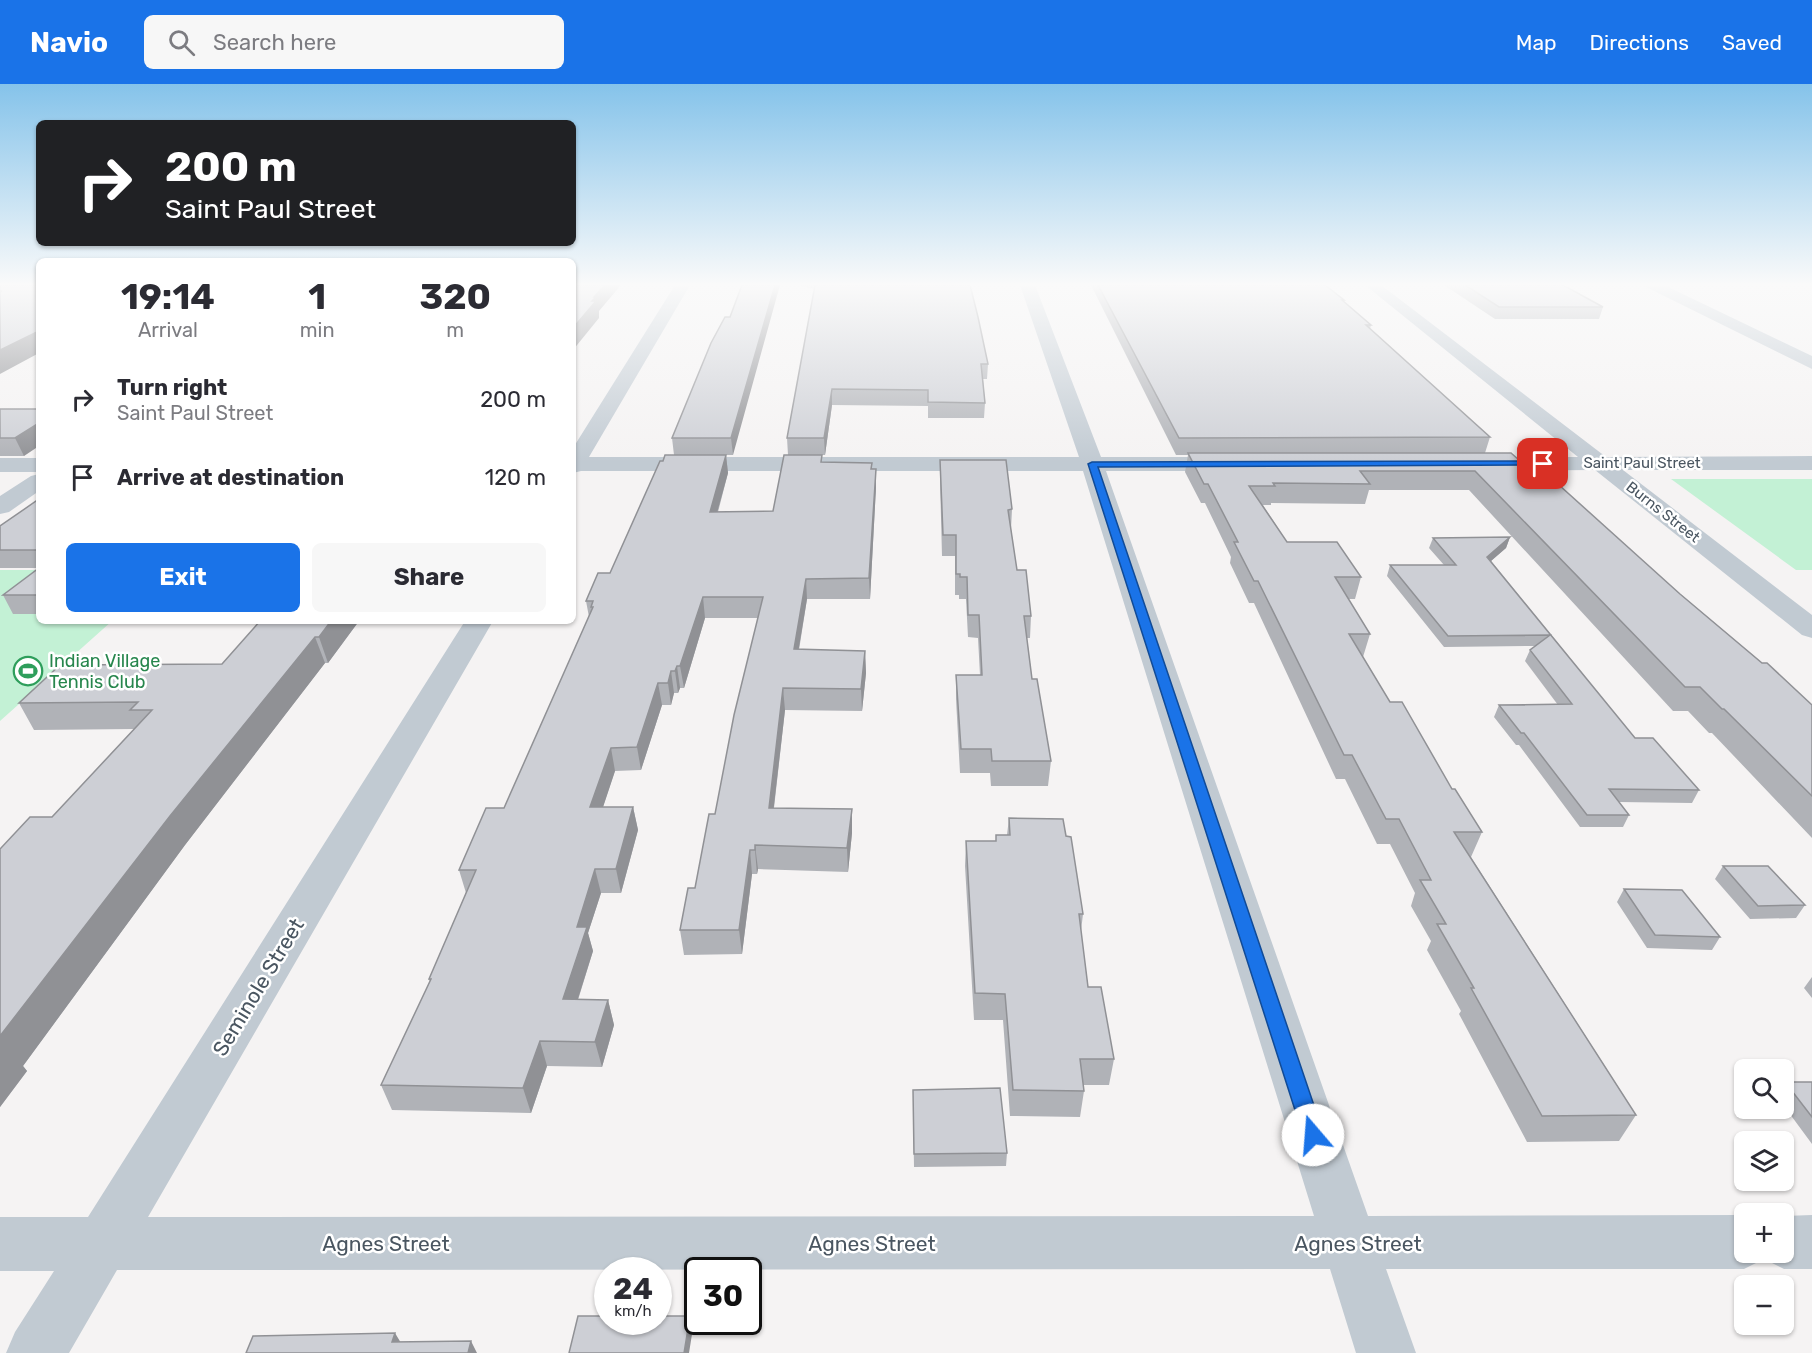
<!DOCTYPE html>
<html lang="en">
<head>
<meta charset="utf-8">
<style>
  body { margin:0; font-family:Rubik,sans-serif; background:#f7f7f7; color:#2b2b33; height:100vh; display:flex; flex-direction:column; font-size:22px; white-space:nowrap }
  * { box-sizing:border-box; margin:0 }
  p { font-size:20px; color:#7c7c81 }
  .icon { flex:none; width:33px; height:33px; fill:none; stroke:currentColor; stroke-width:2; stroke-linecap:round; stroke-linejoin:round }
  .map { position:relative; flex:1; overflow:hidden }
  .panel { position:absolute; left:36px; top:174px; width:540px; height:366px; display:flex; flex-direction:column; background:#fff; border-radius:9px; box-shadow:0 2px 4px #0004 }
  .panel>* { flex:none }
  .hud { position:absolute; left:36px; top:36px; width:540px; height:126px; border-radius:9px; box-shadow:0 2px 4px #0004; background:#202124; color:#fff; overflow:hidden }
  .tools { position:absolute; left:1734px; top:975px; display:grid; gap:12px }
  .tools a { display:grid; place-items:center; width:60px; height:60px; border-radius:9px; background:#fff; box-shadow:0 2px 4px #0004; font-size:30px }
  .speed { position:absolute; left:594px; top:1173px; display:flex; gap:12px; font-size:30px; font-weight:700; text-align:center }
  .speed>* { display:grid; place-content:center; width:78px; height:78px; border-radius:50%; background:#fff; box-shadow:0 2px 4px #0004; line-height:1 }
  .speed small { font-size:15px; font-weight:400 }
  .speed .limit { border:3px solid #111; border-radius:9px; background:#fff; color:#111 }
  .pin { position:absolute; display:grid; place-items:center; width:51px; height:51px; color:#fff; margin:-26px; border-radius:12px; box-shadow:0 3px 9px #0006 }
  .me { position:absolute; width:66px; margin:-33px; rotate:342deg; stroke-linejoin:round; filter:drop-shadow(0 0 4px #0008) }
  .turn { display:flex; align-items:center; gap:21px; height:126px; padding:0 30px; font-size:27px }
  .turn .icon { width:78px; height:78px; stroke-width:2.5 }
  .turn b { display:block; font-size:42px; line-height:51px }
  .eta { display:flex; justify-content:space-evenly; align-items:center; height:102px; text-align:center }
  .eta b { font-size:36px; font-weight:700; line-height:42px }
  .primary-button { display:flex; gap:12px; margin-top:auto; padding:12px 30px }
  .primary-button a { flex:1; height:69px; border-radius:9px; background:#1a73e8; color:#fff; font-size:24px; font-weight:700; line-height:69px; text-align:center }
  .primary-button a+a { background:#f7f7f7; color:#2b2b33 }
  ul { padding:0; list-style:none }
  li { display:flex; align-items:center; gap:18px; height:78px; padding:0 30px }
  li div { flex:1 }
  li b { display:block; font-size:22px }
  li em { font-style:normal }
  header { display:flex; align-items:center; gap:36px; box-sizing:border-box; height:84px; padding:0 30px; background:#1a73e8; color:#fff }
  header strong { font-size:28px }
  nav { display:flex; gap:33px; margin-inline-start:auto; font-size:21px }
  .search { width:420px; height:54px; background:#f7f7f7; display:flex; align-items:center; gap:15px; box-sizing:border-box; padding:0 21px; border-radius:9px; color:#7c7c81; font-size:22px }
  .map>svg:first-child { display:block }
  .green { fill:#c3f1d5 }
  .lines { fill:none; stroke-linecap:round; stroke-linejoin:round }
  .minor { fill:#c1cad2; fill-rule:evenodd }
  .wall { fill:#b0b2b7 }
  .shaded-wall { fill:#909195 }
  .building { fill:#cdcfd5; stroke:#909195; stroke-width:1.5 }
  .route { fill:#1a73e8; stroke:#114b97; stroke-width:1.5 }
  .labels { text-anchor:middle; dominant-baseline:central; stroke-width:5; stroke-linejoin:round; paint-order:stroke }
  .far-street-label { font-size:15px; fill:#4a5661; stroke:#fff }
  .leisure-label { font-size:18px; fill:#27864d; stroke:#fff; text-anchor:start }
  .near-street-label { font-size:21px; fill:#4a5661; stroke:#fff }
</style>
</head>
<body>
<header>
<strong>Navio</strong>
<div class="search"><svg class="icon" aria-label="search" viewBox="0 0 24 24"><circle cx="10" cy="10" r="6"/><path d="M15 15l6 6"/></svg>Search here</div>
<nav><a>Map</a><a>Directions</a><a>Saved</a></nav>
</header>
<div class="map">
<svg width="1812" height="1269" viewBox="0 0 1812 1269">
  <rect width="100%" height="100%" fill="#f5f3f3"/>
  <path class="green" d="M 1671,395 L 1812,395 L 1812,486 L 1796,486 Z
    M 0,486 L 39,486 L 39,537 L 112,537 L 0,637 Z"/>
  <g class="lines">
    <path class="minor" d="M 675,201 L 690,201 L 589,373 L 1079,373 L 1020,201 L 1035,201 L 1101,373 L 1231,373 L 1239,375 L 1242,380 L 1239,385 L 1231,387 L 1106,387 L 1368,1132 L 1744,1131 L 1744,1168 L 1784,1168 L 1784,1132 L 1812,1131 L 1812,1185 L 1784,1185 L 1764,1175 L 1744,1185 L 1386,1185 L 1416,1269 L 1356,1269 L 1330,1185 L 117,1186 L 69,1269 L 6,1269 L 15,1248 L 54,1187 L 0,1187 L 0,1133 L 88,1133 L 465,537 L 493,537 L 148,1133 L 1314,1132 L 1083,387 L 581,387 L 573,389 L 573,364 Z
      M 1365,201 L 1381,201 L 1606,373 L 1812,372 L 1812,386 L 1623,386 L 1812,531 L 1812,554 L 1802,551 L 1595,386 L 1478,387 L 1470,385 L 1467,380 L 1470,375 L 1478,373 L 1578,373 Z
      M 1645,201 L 1664,201 L 1812,272 L 1812,285 L 1648,204 Z
      M 0,374 L 39,374 L 39,388 L 0,388 Z
      M 39,390 L 39,407 L 9,428 L 0,430 L 0,412 L 31,392 Z"/>
  </g>
  <path class="wall" d="M 796,201 L 970,201 L 988,280 L 987,295 L 983,295 L 985,319 L 984,334 L 928,334 L 928,322 L 832,321 L 825,371 L 788,371 L 787,354 L 815,205 Z
    M 1091,201 L 1325,201 L 1344,216 L 1343,217 L 1371,241 L 1370,245 L 1490,353 L 1485,369 L 1527,383 L 1680,510 L 1812,621 L 1812,754 L 1712,649 L 1709,649 L 1688,627 L 1673,627 L 1469,406 L 1369,406 L 1365,420 L 1271,419 L 1271,421 L 1263,421 L 1287,458 L 1361,493 L 1355,515 L 1348,515 L 1370,550 L 1363,573 L 1390,618 L 1452,705 L 1482,748 L 1471,773 L 1636,1031 L 1619,1057 L 1527,1058 L 1459,930 L 1461,927 L 1427,866 L 1431,857 L 1411,822 L 1415,809 L 1390,760 L 1377,760 L 1345,695 L 1336,695 L 1254,519 L 1249,519 L 1230,479 L 1231,473 L 1205,419 L 1201,419 L 1185,388 L 1188,371 L 1176,371 Z
    M 1444,201 L 1563,201 L 1603,223 L 1599,235 L 1495,235 Z
    M 730,233 L 733,371 L 674,371 L 672,354 Z
    M 0,325 L 39,325 L 24,372 L 0,372 Z
    M 726,371 L 728,389 L 718,428 L 773,427 L 822,378 L 876,385 L 876,403 L 870,515 L 807,515 L 799,566 L 865,567 L 866,589 L 862,627 L 785,626 L 774,724 L 852,749 L 848,788 L 758,785 L 757,790 L 752,790 L 742,870 L 684,871 L 680,846 L 695,804 L 715,730 L 758,534 L 705,534 L 684,604 L 680,604 L 678,609 L 674,609 L 671,621 L 662,621 L 641,686 L 615,687 L 603,723 L 633,723 L 638,746 L 621,809 L 601,809 L 588,849 L 593,867 L 578,916 L 608,916 L 614,941 L 602,983 L 547,982 L 531,1029 L 392,1026 L 381,1001 L 430,898 L 429,895 L 466,809 L 459,786 L 504,724 L 589,533 L 586,517 L 610,489 Z
    M 940,376 L 1012,425 L 1011,445 L 1017,486 L 1031,532 L 1030,554 L 1027,554 L 1032,595 L 1051,677 L 1048,702 L 991,702 L 990,689 L 960,689 L 956,615 L 956,591 L 980,591 L 978,554 L 968,553 L 966,515 L 959,515 L 959,511 L 955,511 L 955,472 L 942,472 L 940,395 Z
    M 39,415 L 39,484 L 0,484 L 0,442 Z
    M 1510,453 L 1506,464 L 1491,477 L 1635,654 L 1699,706 L 1692,719 L 1619,718 L 1629,731 L 1623,743 L 1580,743 L 1519,661 L 1516,661 L 1494,633 L 1499,621 L 1558,621 L 1525,577 L 1530,566 L 1535,562 L 1444,563 L 1387,492 L 1390,481 L 1444,481 L 1429,464 L 1433,454 Z
    M 39,484 L 39,530 L 13,530 L 3,511 Z
    M 359,537 L 328,579 L 325,579 L 185,761 L 23,982 L 27,987 L 0,1023 L 0,765 L 52,733 L 134,645 L 34,646 L 19,619 L 222,580 Z
    M 1009,734 L 1066,752 L 1083,830 L 1081,847 L 1088,903 L 1114,975 L 1109,1001 L 1083,1001 L 1084,1007 L 1080,1033 L 1010,1032 L 1003,936 L 974,936 L 965,782 L 966,757 L 996,757 L 996,751 L 1007,751 Z
    M 1723,782 L 1805,821 L 1796,834 L 1750,835 L 1715,795 Z
    M 1624,805 L 1720,853 L 1712,866 L 1647,864 L 1617,818 Z
    M 1812,893 L 1812,914 L 1804,904 Z
    M 1785,998 L 1812,998 L 1812,1060 L 1784,1022 L 1784,1001 Z
    M 913,1019 L 1007,1069 L 1006,1082 L 914,1083 Z"/>
  <path class="shaded-wall" d="M 605,201 L 621,201 L 599,227 L 599,234 L 573,266 L 573,244 L 592,217 L 594,213 Z
    M 775,201 L 780,201 L 733,371 L 731,354 Z
    M 39,247 L 39,269 L 0,290 L 0,266 Z
    M 832,305 L 832,321 L 825,371 L 824,354 Z
    M 39,339 L 39,362 L 24,372 L 15,354 Z
    M 726,371 L 728,389 L 712,447 L 710,428 Z
    M 876,385 L 876,403 L 870,515 L 869,494 Z
    M 1510,453 L 1506,464 L 1484,483 L 1487,473 Z
    M 806,495 L 807,515 L 795,587 L 794,565 Z
    M 703,513 L 705,534 L 684,604 L 680,582 Z
    M 331,537 L 359,537 L 328,579 L 319,553 Z
    M 315,553 L 325,579 L 185,761 L 23,982 L 27,987 L 0,1023 L 0,952 L 170,732 Z
    M 865,567 L 866,589 L 862,627 L 861,605 Z
    M 677,582 L 680,604 L 678,609 L 675,587 Z
    M 671,587 L 674,609 L 671,621 L 668,599 Z
    M 658,599 L 662,621 L 641,686 L 637,663 Z
    M 783,604 L 785,626 L 771,747 L 769,724 Z
    M 611,664 L 615,687 L 595,747 L 590,723 Z
    M 633,723 L 638,746 L 621,809 L 616,785 Z
    M 852,725 L 852,749 L 848,788 L 847,764 Z
    M 755,761 L 758,785 L 757,790 L 755,766 Z
    M 750,766 L 752,790 L 742,870 L 739,846 Z
    M 595,785 L 601,809 L 588,849 L 593,867 L 570,940 L 563,915 L 577,843 Z
    M 608,916 L 614,941 L 602,983 L 595,958 Z
    M 540,957 L 547,982 L 531,1029 L 523,1004 Z
    M 690,1232 L 693,1244 L 689,1269 L 684,1269 Z
    M 395,1249 L 407,1269 L 392,1258 Z
    M 471,1257 L 477,1269 L 468,1269 Z"/>
  <path class="building" d="M 0,201 L 39,201 L 39,247 L 0,266 L 0,208 L 2,207 L 0,207 Z
    M 573,201 L 605,201 L 594,213 L 596,213 L 592,217 L 596,217 L 573,244 Z
    M 742,201 L 775,201 L 731,354 L 672,354 L 711,259 L 725,233 L 730,233 Z
    M 815,201 L 970,201 L 978,233 L 988,280 L 981,280 L 985,319 L 928,318 L 928,306 L 832,305 L 824,354 L 787,354 Z
    M 1098,201 L 1325,201 L 1344,216 L 1342,216 L 1371,241 L 1366,241 L 1490,353 L 1179,354 Z
    M 1465,201 L 1563,201 L 1603,223 L 1499,223 Z
    M 0,325 L 39,325 L 39,339 L 15,354 L 0,354 Z
    M 1188,369 L 1511,369 L 1527,383 L 1539,383 L 1680,510 L 1762,579 L 1767,579 L 1812,621 L 1812,712 L 1724,625 L 1722,625 L 1700,603 L 1685,603 L 1475,387 L 1360,387 L 1370,400 L 1273,399 L 1275,402 L 1249,402 L 1287,458 L 1337,458 L 1361,493 L 1335,493 L 1370,550 L 1349,550 L 1390,618 L 1402,618 L 1452,705 L 1455,705 L 1482,748 L 1454,748 L 1636,1031 L 1542,1032 L 1471,904 L 1474,904 L 1437,840 L 1446,840 L 1420,796 L 1431,796 L 1399,735 L 1386,735 L 1352,671 L 1344,671 L 1258,497 L 1254,497 L 1234,458 L 1238,458 L 1208,400 L 1204,400 Z
    M 665,371 L 726,371 L 710,428 L 773,427 L 784,371 L 822,371 L 821,378 L 872,379 L 871,385 L 876,385 L 869,494 L 806,495 L 794,565 L 865,567 L 861,605 L 783,604 L 769,724 L 852,725 L 847,764 L 755,761 L 755,766 L 750,766 L 739,846 L 680,846 L 688,804 L 695,804 L 709,730 L 715,730 L 734,631 L 763,513 L 703,513 L 680,582 L 677,582 L 675,587 L 671,587 L 668,599 L 658,599 L 637,663 L 611,664 L 590,723 L 633,723 L 616,785 L 595,785 L 577,843 L 587,843 L 563,915 L 608,916 L 595,958 L 540,957 L 523,1004 L 381,1001 L 431,895 L 429,895 L 476,786 L 459,786 L 486,724 L 504,724 L 593,523 L 591,523 L 593,517 L 586,517 L 598,489 L 610,489 L 660,377 L 663,377 Z
    M 940,376 L 1006,376 L 1012,425 L 1008,426 L 1017,486 L 1026,486 L 1031,532 L 1024,532 L 1032,595 L 1037,595 L 1051,677 L 992,677 L 991,665 L 961,665 L 956,591 L 982,591 L 979,531 L 968,531 L 967,493 L 960,493 L 960,490 L 956,490 L 956,451 L 943,451 Z
    M 39,415 L 39,466 L 0,466 L 0,442 Z
    M 1510,453 L 1487,473 L 1635,654 L 1653,654 L 1699,706 L 1609,705 L 1629,731 L 1587,731 L 1524,649 L 1521,649 L 1499,621 L 1572,620 L 1530,566 L 1550,551 L 1448,552 L 1390,481 L 1456,481 L 1433,454 Z
    M 39,484 L 39,511 L 3,511 Z
    M 260,537 L 331,537 L 319,553 L 315,553 L 170,732 L 0,952 L 0,765 L 30,733 L 52,733 L 152,626 L 130,626 L 138,618 L 19,619 L 60,581 L 222,580 Z
    M 1009,734 L 1063,735 L 1066,752 L 1071,753 L 1083,830 L 1079,830 L 1088,903 L 1101,903 L 1114,975 L 1080,975 L 1084,1007 L 1013,1006 L 1005,910 L 975,909 L 966,757 L 996,757 L 996,751 L 1010,751 Z
    M 1723,782 L 1768,782 L 1805,821 L 1758,822 Z
    M 1624,805 L 1682,806 L 1720,853 L 1655,851 Z
    M 1785,998 L 1812,998 L 1812,1033 Z
    M 1000,1004 L 1007,1069 L 914,1070 L 913,1006 Z
    M 578,1232 L 608,1232 L 608,1238 L 658,1238 L 658,1232 L 690,1232 L 684,1269 L 569,1269 Z
    M 395,1249 L 392,1258 L 471,1257 L 468,1269 L 246,1269 L 253,1252 Z"/>
  <linearGradient id="sky" x2="0" y2="1"><stop stop-color="#85c3ea"/><stop offset="0.53" stop-color="#fafafa"/><stop offset="1" stop-color="#fafafa" stop-opacity="0"/></linearGradient>
  <rect width="1812" height="378" fill="url(#sky)"/>
  <path class="route" d="M 1543,377 L 1547,380 L 1546,381 L 1098,383 L 1324,1051 L 1321,1058 L 1313,1060 L 1306,1058 L 1303,1051 L 1088,380 L 1092,378 Z"/>
  <defs>
    <g id="stadium-ring" transform="scale(1.5)"><circle r="9.5" fill="#fff" stroke="#2e9e5b" stroke-width="1.5"/><path d="M0-5a6.5 5 0 1 0 0 10a6.5 5 0 1 0 0-10ZM-3.5-1.8h7v3.6h-7Z" fill="#2e9e5b"/></g>
  </defs>
  <g fill-rule="evenodd">
    <use href="#stadium-ring" x="28" y="587"/>
  </g>
  <g class="labels">
    <g class="far-street-label">
      <text x="1642" y="379">Saint Paul Street</text>
      <text transform="translate(1663 428) rotate(38)">Burns Street</text>
    </g>
    <g class="leisure-label">
      <text x="49" y="577">Indian Village<tspan x="49" dy="21">Tennis Club</tspan></text>
    </g>
    <g class="near-street-label">
      <text transform="translate(258 903) rotate(-59)">Seminole Street</text>
      <text x="386" y="1159">Agnes Street</text>
      <text x="872" y="1159">Agnes Street</text>
      <text x="1358" y="1159">Agnes Street</text>
    </g>
  </g>
</svg>
<div class="tools">
<a><svg class="icon" aria-label="search" viewBox="0 0 24 24"><circle cx="10" cy="10" r="6"/><path d="M15 15l6 6"/></svg></a>
<a><svg class="icon" aria-label="layers" viewBox="0 0 24 24"><path d="M12 4l9 5-9 5-9-5zM3 14l9 5 9-5"/></svg></a>
<a>+</a>
<a>−</a>
</div>
<div class="speed"><div>24<small>km/h</small></div><div class="limit">30</div></div>
<div class="pin" style="left:1543px;top:380px;background:#d93025"><svg class="icon" aria-label="arrive" viewBox="0 0 24 24"><path d="M6 21V4h12l-3 4 3 4H6"/></svg></div>
<svg class="me" style="left:1313px;top:1051px" viewBox="-20 -20 40 40"><circle r="19" fill="#fff"/><path d="M0-13L10 11 0 6-10 11z" fill="#1a73e8"/></svg>
<div class="hud">
<div class="turn"><svg class="icon" aria-label="right" viewBox="0 0 24 24"><path d="M7 20v-9h11M14 6l5 5-5 5"/></svg><div><b>200 m</b>Saint Paul Street</div></div>
</div>
<section class="panel">
<div class="eta">
<div><b>19:14</b><p>Arrival</p></div>
<div><b>1</b><p>min</p></div>
<div><b>320</b><p>m</p></div>
</div>
<ul>
<li><svg class="icon" aria-label="right" viewBox="0 0 24 24"><path d="M7 20v-9h11M14 6l5 5-5 5"/></svg><div><b>Turn right</b><p>Saint Paul Street</p></div><em>200 m</em></li>
<li><svg class="icon" aria-label="arrive" viewBox="0 0 24 24"><path d="M6 21V4h12l-3 4 3 4H6"/></svg><div><b>Arrive at destination</b></div><em>120 m</em></li>
</ul>
<div class="primary-button"><a>Exit</a><a>Share</a></div>
</section>
</div>
</body>
</html>
